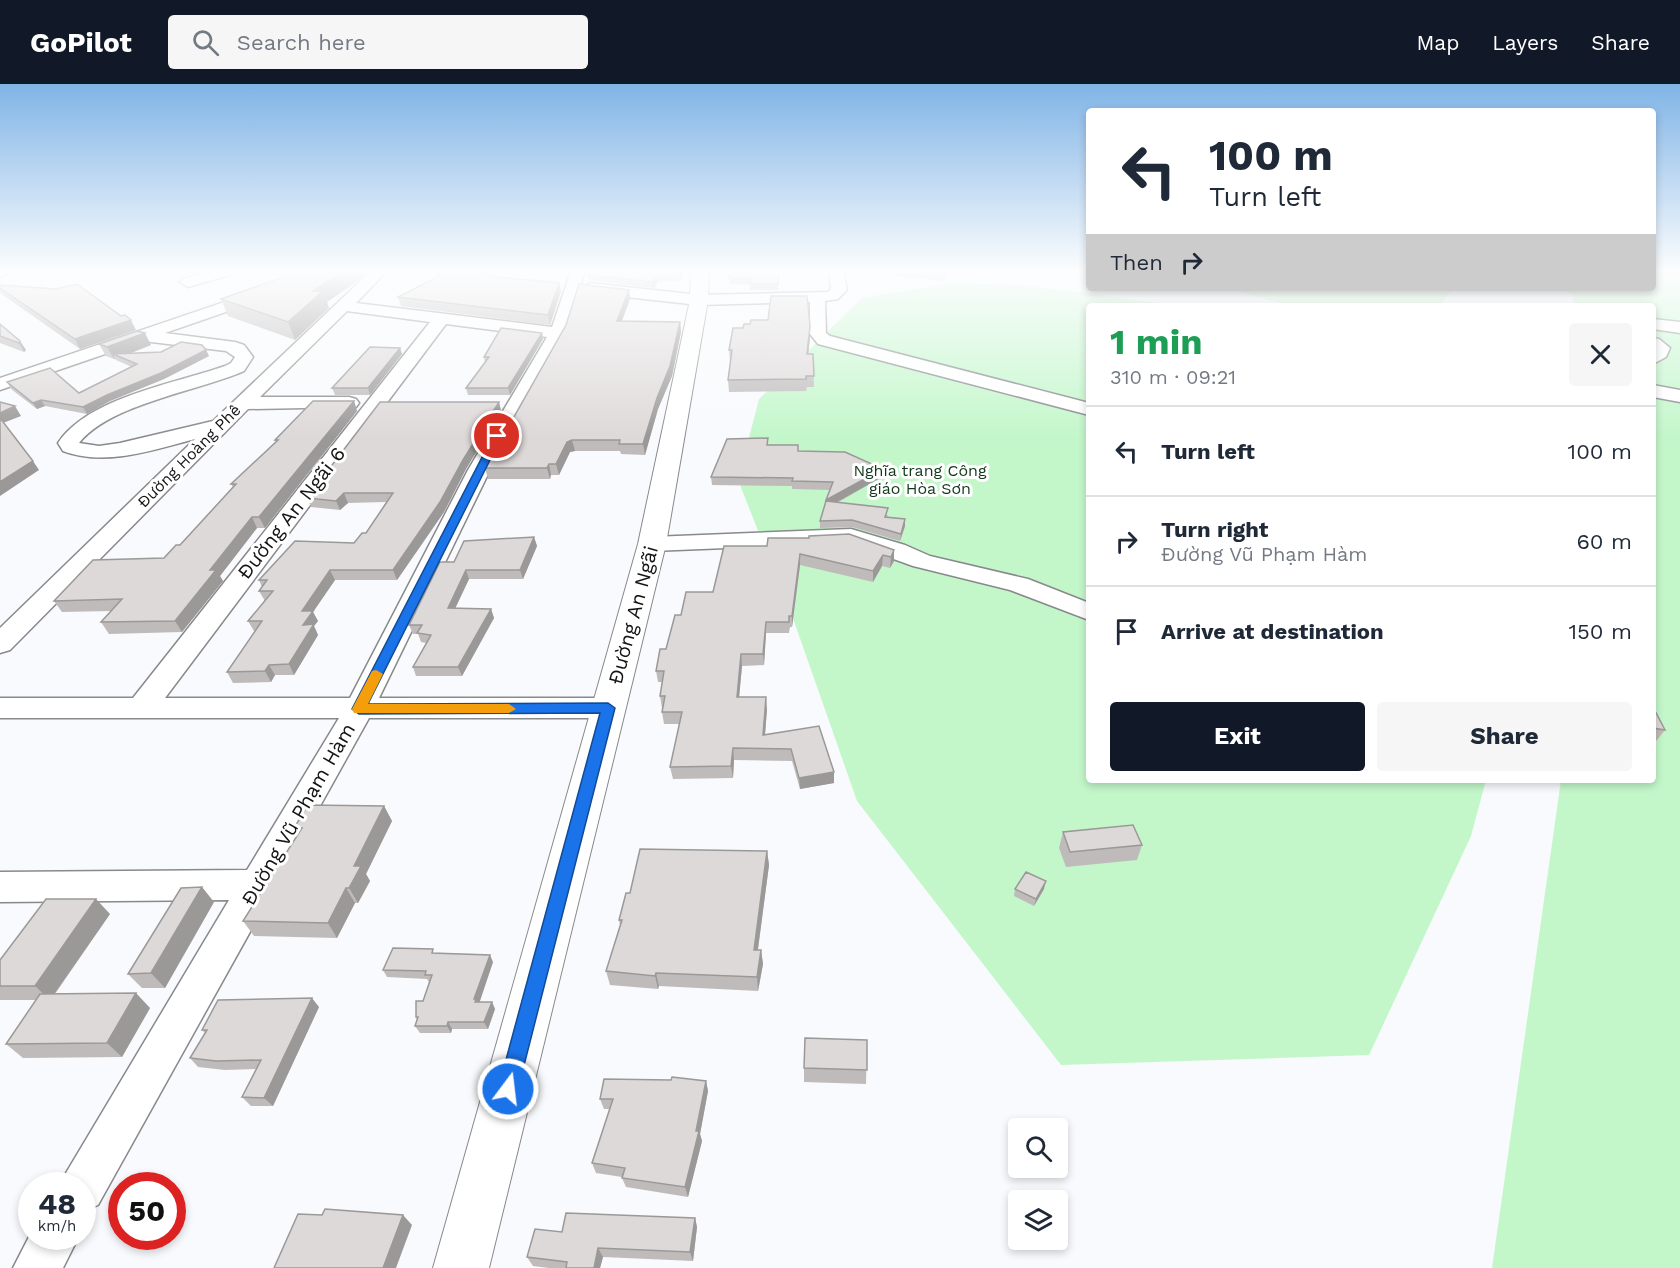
<!DOCTYPE html>
<html lang="en">
<head>
<meta charset="utf-8">
<style>
  body { margin:0; font-family:"Work Sans",sans-serif; background:#f6f6f7; color:#1f2937; height:100vh; display:flex; flex-direction:column; font-size:22px; white-space:nowrap }
  * { box-sizing:border-box; margin:0 }
  p { font-size:20px; color:#747a83 }
  .icon { flex:none; width:33px; height:33px; fill:none; stroke:currentColor; stroke-width:2; stroke-linecap:round; stroke-linejoin:round }
  .map { position:relative; flex:1; overflow:hidden }
  .drawer { position:absolute; left:1086px; top:219px; width:570px; height:480px; display:flex; flex-direction:column; background:#fff; border-radius:6px; box-shadow:0 3px 9px #0003 }
  .drawer>* { flex:none }
  .top-card { position:absolute; left:1086px; top:24px; width:570px; height:183px; border-radius:6px; box-shadow:0 3px 9px #0003; background:#fff; color:#1f2937; overflow:hidden }
  .controls { position:absolute; left:1008px; top:1034px; display:grid; gap:12px }
  .controls a { display:grid; place-items:center; width:60px; height:60px; border-radius:6px; background:#fff; box-shadow:0 3px 9px #0003; font-size:30px }
  .speed { position:absolute; left:18px; top:1088px; display:flex; gap:12px; font-size:30px; font-weight:700; text-align:center }
  .speed>* { display:grid; place-content:center; width:78px; height:78px; border-radius:50%; background:#fff; box-shadow:0 3px 9px #0003; line-height:1 }
  .speed small { font-size:15px; font-weight:400 }
  .speed .limit { border:9px solid #d22; background:#fff; color:#111 }
  .pin { position:absolute; display:grid; place-items:center; width:51px; height:51px; color:#fff; margin:-26px; border:3px solid #fff; border-radius:50%; box-shadow:0 2px 6px #0007 }
  .me { position:absolute; width:66px; margin:-33px; rotate:15deg; stroke-linejoin:round; filter:drop-shadow(0 0 4px #0008) }
  .turn { display:flex; align-items:center; gap:21px; height:126px; padding:0 24px; font-size:27px }
  .turn .icon { width:78px; height:78px; stroke-width:2.5 }
  .turn b { display:block; font-size:42px; line-height:51px }
  .then { display:flex; align-items:center; height:57px; padding:0 24px; background:#0003; gap:12px; font-size:22px }
  .round { display:grid; place-items:center; flex:none; width:63px; height:63px; border-radius:6px; background:#f6f6f7 }
  .summary { display:flex; align-items:center; justify-content:space-between; height:102px; padding:0 24px }
  h1 { font-size:36px; font-weight:700; line-height:45px; color:#1e9e55 }
  .primary-button { display:flex; gap:12px; margin-top:auto; padding:12px 24px }
  .primary-button a { flex:1; height:69px; border-radius:6px; background:#111827; color:#fff; font-size:24px; font-weight:700; line-height:69px; text-align:center }
  .primary-button a+a { background:#f6f6f7; color:#1f2937 }
  ul { padding:0; list-style:none }
  li { display:flex; align-items:center; gap:18px; height:90px; padding:0 24px; border-top:2px solid #e0e1e3 }
  li div { flex:1 }
  li b { display:block; font-size:22px }
  li em { font-style:normal }
  header { display:flex; align-items:center; gap:36px; box-sizing:border-box; height:84px; padding:0 30px; background:#111827; color:#fff }
  header strong { font-size:28px }
  nav { display:flex; gap:33px; margin-inline-start:auto; font-size:21px }
  .search { width:420px; height:54px; background:#f6f6f7; display:flex; align-items:center; gap:15px; box-sizing:border-box; padding:0 21px; border-radius:6px; color:#747a83; font-size:22px }
  .map>svg:first-child { display:block }
  .green { fill:#c3f7ca }
  .lines { fill:none; stroke-linecap:round; stroke-linejoin:round }
  .minor-casing { stroke:#88898c; stroke-width:3 }
  .major-casing { stroke:#88898c; stroke-width:2 }
  .minor { fill:#fff; fill-rule:evenodd }
  .major { fill:#fff; fill-rule:evenodd }
  .wall { fill:#bfbbbb }
  .shaded-wall { fill:#9b9898 }
  .building { fill:#ded9d9; stroke:#9b9898; stroke-width:1.5 }
  .route { fill:#1a73e8; stroke:#114b97; stroke-width:1.5 }
  .slow { fill:#f59e0b }
  .labels { text-anchor:middle; dominant-baseline:central; stroke-width:6; stroke-linejoin:round; paint-order:stroke }
  .far-street-label { font-size:16px; fill:#141415; stroke:#fff }
  .far-park-label { font-size:16px; fill:#11381b; stroke:#fff }
  .street-label { font-size:20px; fill:#141415; stroke:#fff }
</style>
</head>
<body>
<header>
<strong>GoPilot</strong>
<div class="search"><svg class="icon" aria-label="search" viewBox="0 0 24 24"><circle cx="10" cy="10" r="6"/><path d="M15 15l6 6"/></svg>Search here</div>
<nav><a>Map</a><a>Layers</a><a>Share</a></nav>
</header>
<div class="map">
<svg width="1680" height="1184" viewBox="0 0 1680 1184">
  <rect width="100%" height="100%" fill="#f9fafd"/>
  <path class="green" d="M 1653,187 L 1680,187 L 1680,1184 L 1492,1184 L 1561,696 L 1653,696 L 1653,222 L 1574,222 L 1573,211 L 1559,204 L 1653,204 Z
    M 951,199 L 1022,201 L 1181,222 L 1089,222 L 1089,696 L 1486,696 L 1471,752 L 1369,971 L 1061,981 L 857,717 L 795,540 L 738,396 L 759,315 L 862,214 Z
    M 1224,204 L 1453,204 L 1441,219 L 1404,222 L 1293,222 Z"/>
  <g class="lines">
    <g class="minor-casing">
      <path id="minor" d="M 0,187 L 10,187 L 0,193 Z
        M 211,187 L 235,187 L 233,190 L 188,203 L 180,198 L 183,195 Z
        M 316,187 L 338,187 L 336,190 L 165,249 L 235,258 L 244,261 L 253,273 L 244,287 C 198,307 110,320 79,359 L 99,362 L 120,359 L 213,337 L 371,187 L 387,187 L 356,219 L 552,243 L 571,187 L 585,187 L 566,249 L 490,386 L 379,614 L 608,614 L 618,617 L 623,624 L 618,631 L 608,634 L 369,634 L 98,1121 L 82,1128 L 82,1101 L 61,1101 L 66,1089 L 229,816 L 0,818 L 0,788 L 247,786 L 339,634 L 0,634 L 0,614 L 133,614 L 430,238 L 347,227 L 260,313 L 349,313 L 356,315 L 359,319 L 356,323 L 248,325 L 10,566 L 0,569 L 0,544 L 195,355 C 153,366 106,383 63,367 L 58,359 C 89,313 174,300 225,282 L 231,279 L 235,273 L 226,267 L 143,257 L 0,306 L 0,294 ZM 446,240 L 547,253 L 468,386 L 350,614 L 165,614 Z
        M 436,187 L 493,189 L 495,192 C 489,199 442,194 436,187 Z
        M 829,187 L 843,187 L 847,206 L 838,215 L 825,217 L 826,249 L 830,252 L 1089,319 L 1089,331 L 818,260 L 810,250 L 810,218 L 699,221 L 590,209 L 582,204 L 590,199 L 699,211 L 828,208 L 831,205 Z
        M 1653,235 L 1680,238 L 1680,249 L 1653,245 Z
        M 1653,254 L 1659,255 L 1670,264 L 1666,273 L 1653,280 Z
        M 1653,301 L 1680,306 L 1680,318 L 1653,313 Z
        M 851,445 L 905,461 L 930,472 L 1028,495 L 1089,519 L 1089,536 L 1010,506 L 913,482 L 849,459 L 652,467 L 643,465 L 640,460 L 643,455 L 652,453 Z
        M 32,1147 L 32,1152 L 79,1152 L 63,1184 L 13,1184 Z"/>
    </g>
    <g class="major-casing">
      <path id="major" d="M 691,187 L 709,187 L 708,216 L 666,460 L 489,1184 L 433,1184 L 638,460 L 690,216 Z"/>
    </g>
    <use href="#minor" class="minor"/>
    <use href="#major" class="major"/>
  </g>
  <path class="wall" d="M 588,187 L 683,187 L 682,197 L 658,198 L 654,204 L 588,196 L 587,191 Z
    M 730,187 L 780,187 L 778,206 L 750,206 L 750,200 L 730,200 Z
    M 889,187 L 977,187 L 946,190 L 944,197 L 889,191 Z
    M 489,190 L 489,192 L 561,207 L 550,241 L 401,222 L 398,213 Z
    M 356,198 L 327,218 L 329,224 L 295,256 L 228,232 L 221,215 Z
    M 0,201 L 121,232 L 136,246 L 80,265 L 0,209 Z
    M 629,206 L 630,215 L 622,237 L 680,238 L 681,248 L 672,292 L 658,325 L 645,371 L 621,370 L 620,367 L 575,367 L 570,368 L 559,391 L 551,391 L 550,395 L 488,395 L 485,384 Z
    M 0,240 L 20,257 L 26,266 L 24,268 L 0,259 Z
    M 750,240 L 810,253 L 808,270 L 813,270 L 814,303 L 807,303 L 806,307 L 729,308 L 728,296 L 731,278 L 730,278 L 729,266 L 743,244 Z
    M 542,249 L 543,255 L 510,311 L 468,311 L 466,304 L 485,279 L 484,273 Z
    M 99,260 L 151,261 L 129,270 L 206,266 L 209,272 L 164,295 L 110,317 L 87,330 L 45,322 L 37,325 L 11,305 L 7,298 L 79,309 L 132,283 L 116,276 L 115,275 L 114,275 L 106,272 Z
    M 400,264 L 402,270 L 370,311 L 335,311 L 332,304 Z
    M 354,317 L 357,327 L 265,444 L 257,444 L 220,492 L 223,497 L 182,548 L 109,550 L 101,538 L 111,527 L 62,528 L 54,517 L 164,474 L 180,461 L 233,403 L 231,400 L 276,358 L 275,356 Z
    M 499,318 L 501,327 L 466,385 L 444,428 L 397,496 L 335,496 L 313,528 L 318,537 L 314,542 L 318,551 L 294,591 L 275,591 L 271,598 L 233,599 L 227,588 L 255,547 L 254,547 L 248,537 L 265,517 L 259,507 L 262,503 L 259,496 L 354,459 L 366,449 L 386,418 L 348,419 L 340,426 L 311,423 L 307,414 Z
    M 768,354 L 768,361 L 798,367 L 882,393 L 837,419 L 888,431 L 887,433 L 905,435 L 905,442 L 900,457 L 852,443 L 820,444 L 820,437 L 830,406 L 792,405 L 792,402 L 712,401 L 711,393 Z
    M 534,453 L 537,462 L 523,495 L 469,495 L 455,525 L 491,525 L 494,534 L 462,592 L 416,592 L 413,583 L 426,559 L 421,558 L 418,550 L 413,550 L 409,541 L 454,478 Z
    M 724,462 L 894,466 L 894,477 L 890,484 L 882,482 L 873,498 L 800,481 L 792,543 L 790,543 L 789,549 L 766,549 L 764,581 L 742,582 L 739,613 L 767,625 L 765,651 L 834,688 L 834,699 L 800,705 L 792,677 L 734,676 L 733,694 L 673,695 L 670,683 L 680,640 L 664,640 L 662,628 L 663,624 L 662,624 L 660,612 L 662,598 L 658,598 L 656,587 L 666,565 L 681,531 L 713,508 Z
    M 1653,623 L 1665,646 L 1653,661 Z
    M 384,722 L 392,737 L 366,790 L 370,797 L 358,819 L 355,819 L 337,854 L 254,852 L 243,837 L 298,750 L 294,744 Z
    M 1063,748 L 1142,761 L 1137,776 L 1066,783 L 1059,764 Z
    M 767,767 L 769,781 L 758,866 L 761,866 L 763,880 L 758,907 L 659,902 L 658,905 L 610,901 L 606,887 L 620,841 L 619,836 L 630,809 Z
    M 1015,805 L 1044,805 L 1034,822 L 1014,812 Z
    M 214,818 L 165,904 L 142,904 L 128,890 Z
    M 110,830 L 55,910 L 150,924 L 122,973 L 23,974 L 6,960 L 36,916 L 0,916 L 0,876 Z
    M 435,869 L 493,878 L 479,918 L 492,918 L 495,925 L 488,945 L 452,945 L 451,949 L 420,949 L 415,942 L 417,936 L 416,933 L 423,917 L 429,898 L 427,895 L 387,893 L 383,886 Z
    M 319,923 L 273,1022 L 251,1022 L 242,1013 L 257,985 L 225,986 L 198,983 L 190,974 L 205,949 L 202,946 Z
    M 867,956 L 866,1000 L 804,998 L 804,984 Z
    M 706,997 L 708,1007 L 700,1050 L 702,1057 L 688,1113 L 626,1103 L 622,1094 L 622,1093 L 596,1089 L 592,1079 L 610,1025 L 604,1025 L 600,1015 Z
    M 695,1134 L 697,1143 L 693,1177 L 603,1173 L 600,1184 L 549,1184 L 533,1182 L 527,1173 L 562,1148 Z"/>
  <path class="shaded-wall" d="M 343,187 L 368,187 L 356,198 L 327,218 L 329,224 L 295,256 L 288,238 L 313,207 Z
    M 945,187 L 977,187 L 946,190 L 944,197 Z
    M 657,192 L 658,198 L 654,204 L 653,198 Z
    M 559,199 L 561,207 L 550,241 L 548,231 Z
    M 629,206 L 630,215 L 618,247 L 617,237 Z
    M 131,236 L 136,246 L 80,265 L 75,255 Z
    M 680,238 L 681,248 L 672,292 L 658,325 L 645,371 L 643,360 Z
    M 810,242 L 810,253 L 807,282 L 807,270 Z
    M 145,249 L 151,261 L 120,273 L 113,270 L 115,275 L 114,275 L 107,263 Z
    M 542,249 L 543,255 L 510,311 L 508,304 Z
    M 20,257 L 26,266 L 24,268 L 19,259 Z
    M 400,264 L 402,270 L 370,311 L 368,304 Z
    M 206,266 L 209,272 L 164,295 L 110,317 L 87,330 L 83,323 L 107,311 Z
    M 41,316 L 45,322 L 37,325 L 33,319 Z
    M 354,317 L 357,327 L 265,444 L 259,433 Z
    M 499,318 L 501,327 L 466,385 L 444,428 L 397,496 L 393,486 Z
    M 15,322 L 21,332 L 3,339 L 0,335 L 0,329 Z
    M 572,356 L 575,367 L 570,368 L 559,391 L 556,380 L 567,358 Z
    M 33,377 L 39,386 L 0,412 L 0,398 Z
    M 549,380 L 551,391 L 550,395 L 547,384 Z
    M 883,385 L 882,393 L 826,424 L 826,416 Z
    M 344,409 L 348,419 L 340,426 L 336,417 Z
    M 252,433 L 257,444 L 220,492 L 223,497 L 182,548 L 175,537 L 210,486 Z
    M 905,435 L 905,442 L 900,457 L 901,450 Z
    M 534,453 L 537,462 L 523,495 L 520,486 Z
    M 894,466 L 894,477 L 890,484 L 891,473 Z
    M 800,470 L 800,481 L 792,543 L 792,532 Z
    M 883,471 L 882,482 L 873,498 L 873,487 Z
    M 330,486 L 335,496 L 313,528 L 318,537 L 314,542 L 318,551 L 294,591 L 289,580 L 303,541 L 302,527 Z
    M 466,486 L 469,495 L 451,533 L 448,524 Z
    M 491,525 L 494,534 L 462,592 L 458,583 Z
    M 766,538 L 766,549 L 764,581 L 763,570 Z
    M 741,570 L 742,582 L 738,625 L 737,613 Z
    M 269,581 L 275,591 L 271,598 L 265,587 Z
    M 766,613 L 767,625 L 764,663 L 763,651 Z
    M 733,664 L 734,676 L 733,694 L 731,682 Z
    M 834,688 L 834,699 L 800,705 L 799,694 Z
    M 384,722 L 392,737 L 366,790 L 370,797 L 358,819 L 349,804 L 354,782 Z
    M 767,767 L 769,781 L 756,879 L 754,866 Z
    M 1046,797 L 1044,805 L 1034,822 L 1036,815 Z
    M 202,803 L 214,818 L 165,904 L 151,889 Z
    M 346,804 L 355,819 L 337,854 L 328,839 Z
    M 96,815 L 110,830 L 50,916 L 35,902 Z
    M 761,866 L 763,880 L 758,907 L 757,893 Z
    M 490,871 L 493,878 L 479,920 L 479,925 L 474,915 Z
    M 656,889 L 659,902 L 658,905 L 655,892 Z
    M 136,909 L 150,924 L 122,973 L 107,959 Z
    M 312,914 L 319,923 L 273,1022 L 264,1014 Z
    M 492,918 L 495,925 L 488,945 L 484,938 Z
    M 448,938 L 452,945 L 451,949 L 447,942 Z
    M 706,997 L 708,1007 L 700,1050 L 702,1057 L 688,1113 L 685,1103 Z
    M 403,1131 L 412,1141 L 396,1184 L 383,1184 Z
    M 695,1134 L 697,1143 L 693,1177 L 690,1168 Z
    M 598,1164 L 603,1173 L 600,1184 L 594,1184 Z"/>
  <path class="building" d="M 300,187 L 343,187 L 313,207 L 323,207 L 288,238 L 221,215 Z
    M 449,187 L 462,187 L 489,190 L 487,192 L 559,199 L 548,231 L 398,213 Z
    M 588,187 L 682,187 L 681,191 L 657,192 L 653,198 L 587,191 Z
    M 730,187 L 779,187 L 778,200 L 750,200 L 751,195 L 729,194 Z
    M 917,187 L 945,187 L 945,190 Z
    M 77,200 L 121,232 L 125,231 L 131,236 L 75,255 L 0,204 L 0,201 L 56,205 Z
    M 579,200 L 629,206 L 617,237 L 680,238 L 670,282 L 657,314 L 643,360 L 619,360 L 620,356 L 572,356 L 567,358 L 556,380 L 549,380 L 547,384 L 485,384 L 566,241 Z
    M 771,212 L 807,212 L 810,242 L 807,270 L 813,270 L 814,292 L 806,292 L 806,295 L 728,296 L 732,266 L 729,266 L 733,244 L 743,244 L 744,240 L 750,240 L 751,236 L 768,236 Z
    M 0,240 L 20,257 L 19,259 L 0,252 Z
    M 501,244 L 542,249 L 508,304 L 466,304 L 489,273 L 484,273 Z
    M 137,247 L 145,249 L 107,263 L 99,260 Z
    M 181,258 L 202,261 L 206,266 L 161,289 L 107,311 L 83,323 L 41,316 L 33,319 L 7,298 L 50,284 L 79,309 L 137,280 L 113,270 L 161,268 Z
    M 370,263 L 400,264 L 368,304 L 332,304 Z
    M 313,317 L 354,317 L 259,433 L 252,433 L 210,486 L 216,486 L 175,537 L 101,538 L 122,515 L 54,517 L 93,476 L 164,474 L 176,461 L 180,461 L 236,400 L 231,400 L 278,356 L 275,356 Z
    M 0,318 L 15,322 L 0,329 Z
    M 380,318 L 499,318 L 463,376 L 440,418 L 393,486 L 330,486 L 302,527 L 313,527 L 303,541 L 314,540 L 289,580 L 269,581 L 265,587 L 227,588 L 262,537 L 248,537 L 273,507 L 259,507 L 267,496 L 259,496 L 295,457 L 354,459 L 362,449 L 366,449 L 393,409 L 344,409 L 336,417 L 307,414 Z
    M 0,334 L 33,377 L 0,398 Z
    M 768,354 L 767,361 L 798,361 L 798,367 L 845,368 L 883,385 L 826,416 L 833,398 L 792,397 L 793,394 L 711,393 L 727,355 Z
    M 826,417 L 888,424 L 885,433 L 905,435 L 901,450 L 852,436 L 820,437 Z
    M 849,450 L 894,466 L 891,473 L 883,471 L 873,487 L 800,470 L 792,532 L 789,532 L 789,538 L 766,538 L 763,570 L 741,570 L 737,613 L 766,613 L 763,651 L 819,642 L 834,688 L 799,694 L 791,665 L 733,664 L 731,682 L 670,683 L 682,628 L 662,628 L 665,612 L 660,612 L 664,587 L 656,587 L 660,565 L 666,565 L 675,531 L 681,531 L 686,508 L 713,508 L 724,462 L 767,462 L 768,454 L 809,454 L 809,452 Z
    M 534,453 L 520,486 L 466,486 L 448,524 L 491,525 L 458,583 L 413,583 L 431,551 L 417,549 L 422,541 L 409,541 L 440,478 L 454,478 L 464,457 Z
    M 1653,623 L 1665,646 L 1653,644 Z
    M 308,721 L 384,722 L 354,782 L 361,782 L 349,804 L 346,804 L 328,839 L 243,837 L 302,744 L 294,744 Z
    M 1133,741 L 1142,761 L 1070,768 L 1063,748 Z
    M 640,765 L 767,767 L 754,866 L 761,866 L 757,893 L 656,889 L 655,892 L 606,887 L 622,836 L 619,836 L 626,809 L 630,809 Z
    M 1026,788 L 1046,797 L 1036,815 L 1015,805 Z
    M 202,803 L 151,889 L 128,890 L 181,804 Z
    M 46,815 L 96,815 L 35,902 L 0,902 L 0,876 Z
    M 393,864 L 433,865 L 432,869 L 490,871 L 474,915 L 476,915 L 475,918 L 492,918 L 484,938 L 448,938 L 447,942 L 415,942 L 418,933 L 416,933 L 416,917 L 423,917 L 432,891 L 425,891 L 426,887 L 383,886 Z
    M 136,909 L 107,959 L 6,960 L 40,910 Z
    M 312,914 L 264,1014 L 242,1013 L 261,976 L 216,977 L 190,974 L 207,946 L 202,946 L 218,916 Z
    M 805,954 L 867,956 L 867,986 L 804,984 Z
    M 672,993 L 706,997 L 696,1047 L 699,1047 L 685,1103 L 622,1094 L 625,1084 L 592,1079 L 613,1015 L 600,1015 L 604,995 L 671,996 Z
    M 325,1125 L 403,1131 L 383,1184 L 274,1184 L 298,1130 L 322,1131 Z
    M 566,1129 L 695,1134 L 690,1168 L 598,1164 L 594,1184 L 566,1184 L 567,1178 L 527,1173 L 535,1145 L 562,1148 Z"/>
  <linearGradient id="sky" x2="0" y2="1"><stop stop-color="#80b4e6"/><stop offset="0.53" stop-color="#fcfdfe"/><stop offset="1" stop-color="#fcfdfe" stop-opacity="0"/></linearGradient>
  <rect width="1680" height="353" fill="url(#sky)"/>
  <path class="route" d="M 494,350 L 502,352 L 368,620 L 608,619 L 615,624 L 518,1005 L 515,1012 L 508,1015 L 501,1012 L 498,1005 L 600,629 L 359,630 L 352,625 Z"/>
  <path class="slow" d="M 376,586 L 383,590 L 368,620 L 509,620 L 516,625 L 509,629 L 354,629 L 352,625 L 372,587 Z"/>
  <g class="labels">
    <g class="far-street-label">
      <text transform="translate(189 372) rotate(-45)">Đường Hoàng Phê</text>
    </g>
    <g class="far-park-label">
      <text x="920" y="386">Nghĩa trang Công<tspan x="920" dy="18">giáo Hòa Sơn</tspan></text>
    </g>
    <g class="street-label">
      <text transform="translate(291 429) rotate(-52)">Đường An Ngãi 6</text>
      <text transform="translate(633 531) rotate(-75)">Đường An Ngãi</text>
      <text transform="translate(298 730) rotate(-60)">Đường Vũ Phạm Hàm</text>
    </g>
  </g>
</svg>
<div class="controls">
<a><svg class="icon" aria-label="search" viewBox="0 0 24 24"><circle cx="10" cy="10" r="6"/><path d="M15 15l6 6"/></svg></a>
<a><svg class="icon" aria-label="layers" viewBox="0 0 24 24"><path d="M12 4l9 5-9 5-9-5zM3 14l9 5 9-5"/></svg></a>
</div>
<div class="speed"><div>48<small>km/h</small></div><div class="limit">50</div></div>
<div class="pin" style="left:497px;top:352px;background:#d93025"><svg class="icon" aria-label="arrive" viewBox="0 0 24 24"><path d="M6 21V4h12l-3 4 3 4H6"/></svg></div>
<svg class="me" style="left:508px;top:1005px" viewBox="-20 -20 40 40"><circle r="17" fill="#1a73e8" stroke="#fff" stroke-width="3"/><path d="M0-11L8 9 0 5-8 9z" fill="#fff"/></svg>
<div class="top-card">
<div class="turn"><svg class="icon" aria-label="left" viewBox="0 0 24 24"><path d="M17 20v-9H6M10 6l-5 5 5 5"/></svg><div><b>100 m</b>Turn left</div></div>
<div class="then">Then<svg class="icon" aria-label="right" viewBox="0 0 24 24"><path d="M7 20v-9h11M14 6l5 5-5 5"/></svg></div>
</div>
<section class="drawer">
<div class="summary"><div><h1>1 min</h1><p>310 m · 09:21</p></div><a class="round"><svg class="icon" aria-label="close" viewBox="0 0 24 24"><path d="M6 6l12 12M18 6L6 18"/></svg></a></div>
<ul>
<li><svg class="icon" aria-label="left" viewBox="0 0 24 24"><path d="M17 20v-9H6M10 6l-5 5 5 5"/></svg><div><b>Turn left</b></div><em>100 m</em></li>
<li><svg class="icon" aria-label="right" viewBox="0 0 24 24"><path d="M7 20v-9h11M14 6l5 5-5 5"/></svg><div><b>Turn right</b><p>Đường Vũ Phạm Hàm</p></div><em>60 m</em></li>
<li><svg class="icon" aria-label="arrive" viewBox="0 0 24 24"><path d="M6 21V4h12l-3 4 3 4H6"/></svg><div><b>Arrive at destination</b></div><em>150 m</em></li>
</ul>
<div class="primary-button"><a>Exit</a><a>Share</a></div>
</section>
</div>
</body>
</html>
